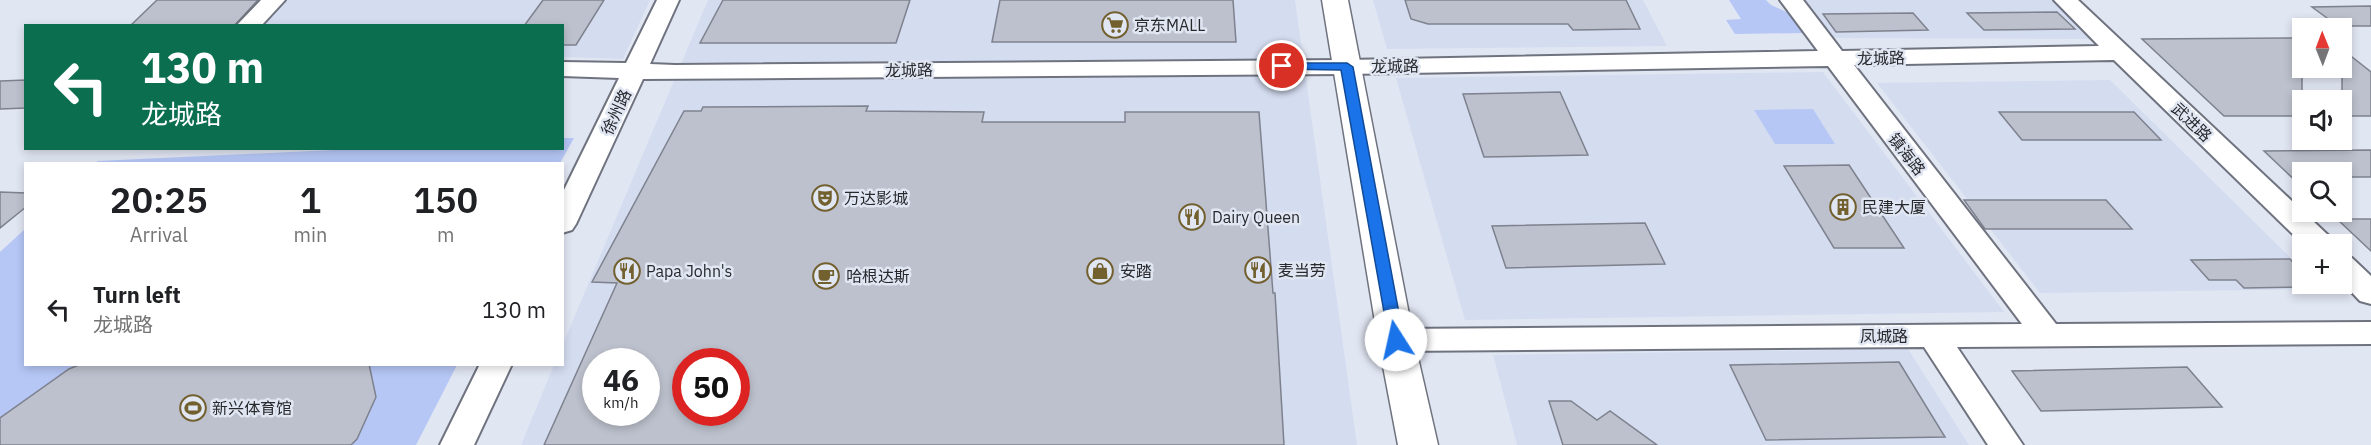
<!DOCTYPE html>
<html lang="en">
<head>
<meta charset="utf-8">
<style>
  body { margin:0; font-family:"IBM Plex Sans","Noto Sans SC",sans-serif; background:#f6f6f6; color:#202124; height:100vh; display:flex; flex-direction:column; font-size:22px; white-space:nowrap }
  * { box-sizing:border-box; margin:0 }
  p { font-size:20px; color:#757577 }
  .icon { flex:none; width:33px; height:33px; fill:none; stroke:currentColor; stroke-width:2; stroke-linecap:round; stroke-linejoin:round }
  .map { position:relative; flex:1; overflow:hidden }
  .drawer { position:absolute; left:24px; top:162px; width:540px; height:204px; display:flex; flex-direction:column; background:#fff; border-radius:0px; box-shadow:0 3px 9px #0003 }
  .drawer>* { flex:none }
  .banner { position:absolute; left:24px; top:24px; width:540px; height:126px; border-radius:0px; box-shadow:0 3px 9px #0003; background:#0b6e4f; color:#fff; overflow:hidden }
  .needle { width:39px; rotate:359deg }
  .fabs { position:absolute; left:2292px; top:18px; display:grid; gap:12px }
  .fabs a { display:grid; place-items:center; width:60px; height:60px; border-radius:0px; background:#fff; box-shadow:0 3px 9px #0003; font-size:30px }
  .speed { position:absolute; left:582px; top:348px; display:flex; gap:12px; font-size:30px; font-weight:700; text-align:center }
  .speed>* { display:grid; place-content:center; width:78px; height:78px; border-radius:50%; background:#fff; box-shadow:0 3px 9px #0003; line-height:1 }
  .speed small { font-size:15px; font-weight:400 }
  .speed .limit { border:9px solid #d22; background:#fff; color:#111 }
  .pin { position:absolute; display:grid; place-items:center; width:51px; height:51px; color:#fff; margin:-26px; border:3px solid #fff; border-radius:50%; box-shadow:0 2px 6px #0007 }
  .me { position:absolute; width:66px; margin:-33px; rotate:350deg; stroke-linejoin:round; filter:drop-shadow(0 0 4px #0008) }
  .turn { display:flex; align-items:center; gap:21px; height:126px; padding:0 18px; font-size:27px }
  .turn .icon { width:78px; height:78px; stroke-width:2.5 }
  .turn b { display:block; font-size:42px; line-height:51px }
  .eta { display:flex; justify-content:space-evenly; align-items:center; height:102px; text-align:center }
  .eta b { font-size:36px; font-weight:600; line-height:42px }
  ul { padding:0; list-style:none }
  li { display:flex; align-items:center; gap:18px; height:90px; padding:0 18px }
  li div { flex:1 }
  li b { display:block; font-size:22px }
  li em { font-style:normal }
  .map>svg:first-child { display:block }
  .built { fill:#d4dcf0; fill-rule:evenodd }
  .green { fill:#b6c7f6 }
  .building { fill:#bcc1cd; stroke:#7e828e; stroke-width:1.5; fill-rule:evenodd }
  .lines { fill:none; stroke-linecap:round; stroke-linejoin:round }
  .minor-casing { stroke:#6f737f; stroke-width:4 }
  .major-casing { stroke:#6f737f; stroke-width:3 }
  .minor { fill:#fff; fill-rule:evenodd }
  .major { fill:#fff; fill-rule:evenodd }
  .route { fill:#1a73e8; stroke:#114b97; stroke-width:1.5 }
  .labels { text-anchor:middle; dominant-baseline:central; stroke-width:5; stroke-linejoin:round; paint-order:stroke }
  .poi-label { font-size:16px; fill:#27292d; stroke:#e1e6f3; text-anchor:start }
  .street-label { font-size:16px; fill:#27292d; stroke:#e1e6f3 }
</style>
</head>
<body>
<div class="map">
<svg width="2371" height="445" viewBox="0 0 2371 445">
  <rect width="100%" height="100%" fill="#e1e6f3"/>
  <path class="built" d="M 286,0 L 650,0 L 623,59 L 563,57 L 562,26 L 258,26 Z
    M 708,0 L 1295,0 L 1357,445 L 521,445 L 554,365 L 562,364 L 563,344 ZM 596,362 L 646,362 L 646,412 L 596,412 ZM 686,362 L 736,362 L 736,412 L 686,412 Z
    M 1373,0 L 1643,0 L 1667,46 L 1387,49 Z
    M 1791,0 L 2065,0 L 2106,39 L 1819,38 Z
    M 1823,72 L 2004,312 L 1465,320 L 1396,78 Z
    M 2110,80 L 2302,269 L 2302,284 L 2318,284 L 2323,289 L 2040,293 L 1877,83 Z
    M 1908,349 L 1969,445 L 1517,445 L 1493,355 Z"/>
  <path class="green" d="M 1729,0 L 1766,0 L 1771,5 L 1791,14 L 1805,33 L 1735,34 L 1726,20 L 1741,19 Z
    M 1813,109 L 1835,144 L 1775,144 L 1754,110 Z
    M 563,138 L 574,138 L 560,163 L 95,163 L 98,161 L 355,149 L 562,148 Z
    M 25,229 L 26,364 L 457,365 L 416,445 L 0,445 L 0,252 Z"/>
  <path class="building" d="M 157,0 L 258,0 L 234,26 L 130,26 Z
    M 543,0 L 604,0 L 576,45 L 562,45 L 562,26 L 524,26 Z
    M 723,0 L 910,0 L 896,43 L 700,43 Z
    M 1000,0 L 1233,0 L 1236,42 L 992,42 Z
    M 1405,0 L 1626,0 L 1640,29 L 1573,30 L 1568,24 L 1428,24 L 1411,19 Z
    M 2371,6 L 2371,26 L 2338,26 L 2312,7 Z
    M 2057,12 L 2075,29 L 1984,30 L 1967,13 Z
    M 1913,13 L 1928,30 L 1836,32 L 1823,14 Z
    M 2302,38 L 2302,116 L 2224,116 L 2142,39 Z
    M 2342,49 L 2371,72 L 2371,116 L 2342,116 Z
    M 26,80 L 26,108 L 0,109 L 0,81 Z
    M 1560,92 L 1588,155 L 1484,157 L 1463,94 Z
    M 868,106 L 866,111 L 984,112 L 982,122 L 1125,122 L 1125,112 L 1259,112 L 1273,293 L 1275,293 L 1284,445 L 544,445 L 617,283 L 592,282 L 684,111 L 701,111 L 703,107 ZM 596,362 L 646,362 L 646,412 L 596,412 ZM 686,362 L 736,362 L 736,412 L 686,412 Z
    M 1999,112 L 2134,112 L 2161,140 L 2022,140 Z
    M 2371,150 L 2371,177 L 2342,177 L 2342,172 L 2302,172 L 2302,187 L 2264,151 Z
    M 1849,165 L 1904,248 L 1834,248 L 1784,166 Z
    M 0,192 L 26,193 L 26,207 L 0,228 Z
    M 1964,200 L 2106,200 L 2132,229 L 1985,229 Z
    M 2337,219 L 2371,219 L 2371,251 Z
    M 1645,223 L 1665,264 L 1506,268 L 1492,226 Z
    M 2290,259 L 2302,272 L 2302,287 L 2244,288 L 2236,280 L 2209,280 L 2191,260 Z
    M 1899,362 L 1945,437 L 1766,440 L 1730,365 Z
    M 81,364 L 369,364 L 376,397 L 357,439 L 351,445 L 0,445 L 0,418 L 69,369 Z
    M 2187,367 L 2222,407 L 2041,411 L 2012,371 Z
    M 1549,401 L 1571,401 L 1597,420 L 1610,411 L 1657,445 L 1563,445 Z"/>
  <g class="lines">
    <g class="minor-casing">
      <path id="minor" d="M 261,0 L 285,0 L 261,26 L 236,26 Z
        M 657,0 L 679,0 L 650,64 L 675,65 L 1347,60 L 1818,51 L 1780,0 L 1803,0 L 1842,51 L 2099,46 L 2054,0 L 2078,0 L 2330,237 L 2334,244 L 2303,244 L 2114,60 L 1854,65 L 2056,324 L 2371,322 L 2371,344 L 1957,347 L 2023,445 L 1988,445 L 1924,347 L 1396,351 L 1385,348 L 1380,340 L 1385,332 L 1396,329 L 2022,324 L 1828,66 L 1347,74 L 643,79 L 576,224 L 572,230 L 562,233 L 562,194 L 619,78 L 562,76 L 562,62 L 626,63 Z
        M 2342,255 L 2352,258 L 2371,276 L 2371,304 L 2360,301 L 2342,282 Z
        M 480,364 L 512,364 L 474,445 L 440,445 Z"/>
    </g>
    <g class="major-casing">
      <path id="major" d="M 1322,0 L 1348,0 L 1414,340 L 1438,445 L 1398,445 L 1378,340 Z"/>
    </g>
    <use href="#minor" class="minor"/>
    <use href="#major" class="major"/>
  </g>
  <path class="route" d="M 1282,63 L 1347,63 L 1353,67 L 1404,340 L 1402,344 L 1391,344 L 1389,340 L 1341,70 L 1278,69 L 1277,66 Z"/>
  <defs>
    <g id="supermarket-ring" transform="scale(1.35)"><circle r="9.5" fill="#e1e6f3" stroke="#73602f" stroke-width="1.5"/><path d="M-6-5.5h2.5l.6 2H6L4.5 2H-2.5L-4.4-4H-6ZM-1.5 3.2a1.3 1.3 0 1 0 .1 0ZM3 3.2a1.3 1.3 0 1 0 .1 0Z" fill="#73602f"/></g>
    <g id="theatre-ring" transform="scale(1.35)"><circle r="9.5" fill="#e1e6f3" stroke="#73602f" stroke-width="1.5"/><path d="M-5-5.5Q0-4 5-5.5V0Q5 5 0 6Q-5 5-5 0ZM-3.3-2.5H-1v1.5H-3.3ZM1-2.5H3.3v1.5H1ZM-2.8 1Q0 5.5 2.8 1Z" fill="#73602f"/></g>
    <g id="building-ring" transform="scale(1.35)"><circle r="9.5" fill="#e1e6f3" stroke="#73602f" stroke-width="1.5"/><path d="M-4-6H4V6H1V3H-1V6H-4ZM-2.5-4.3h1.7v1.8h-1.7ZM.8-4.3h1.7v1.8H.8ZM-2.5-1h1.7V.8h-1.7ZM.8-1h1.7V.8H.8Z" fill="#73602f"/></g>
    <g id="restaurant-ring" transform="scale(1.35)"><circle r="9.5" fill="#e1e6f3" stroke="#73602f" stroke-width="1.5"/><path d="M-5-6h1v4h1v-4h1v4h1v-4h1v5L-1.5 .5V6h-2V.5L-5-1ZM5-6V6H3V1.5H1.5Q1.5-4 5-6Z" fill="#73602f"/></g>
    <g id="shop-ring" transform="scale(1.35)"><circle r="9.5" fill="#e1e6f3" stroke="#73602f" stroke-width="1.5"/><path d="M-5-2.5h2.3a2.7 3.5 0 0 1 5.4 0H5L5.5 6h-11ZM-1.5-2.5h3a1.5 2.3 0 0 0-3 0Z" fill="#73602f"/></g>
    <g id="cafe-ring" transform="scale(1.35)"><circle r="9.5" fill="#e1e6f3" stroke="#73602f" stroke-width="1.5"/><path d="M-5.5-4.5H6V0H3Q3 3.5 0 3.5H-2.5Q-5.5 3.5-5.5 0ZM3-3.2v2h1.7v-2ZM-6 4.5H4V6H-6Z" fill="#73602f"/></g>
    <g id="stadium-ring" transform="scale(1.35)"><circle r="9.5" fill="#e1e6f3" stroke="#73602f" stroke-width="1.5"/><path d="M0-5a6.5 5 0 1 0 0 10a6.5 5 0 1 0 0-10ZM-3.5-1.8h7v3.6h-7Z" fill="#73602f"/></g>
  </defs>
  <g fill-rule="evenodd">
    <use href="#supermarket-ring" x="1115" y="25"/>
    <use href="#theatre-ring" x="825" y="198"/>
    <use href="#building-ring" x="1843" y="207"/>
    <use href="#restaurant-ring" x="1192" y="217"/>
    <use href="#restaurant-ring" x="1258" y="270"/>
    <use href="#restaurant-ring" x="627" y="271"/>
    <use href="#shop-ring" x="1100" y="271"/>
    <use href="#cafe-ring" x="826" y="276"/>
    <use href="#stadium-ring" x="193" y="408"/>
  </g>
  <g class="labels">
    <g class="poi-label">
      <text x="1134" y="25">京东MALL</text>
      <text x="844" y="198">万达影城</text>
      <text x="1862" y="207">民建大厦</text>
      <text x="1212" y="217">Dairy Queen</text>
      <text x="1278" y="270">麦当劳</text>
      <text x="646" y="271">Papa John's</text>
      <text x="1120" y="271">安踏</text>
      <text x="846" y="276">哈根达斯</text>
      <text x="212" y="408">新兴体育馆</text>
    </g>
    <g class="street-label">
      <text transform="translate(1881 58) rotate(-1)">龙城路</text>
      <text transform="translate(1395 66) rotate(-1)">龙城路</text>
      <text transform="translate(909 70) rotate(-1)">龙城路</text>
      <text transform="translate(616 112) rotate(-65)">徐州路</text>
      <text transform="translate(2192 122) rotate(44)">武进路</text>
      <text transform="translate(1907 154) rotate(52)">镇海路</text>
      <text x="1884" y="336">凤城路</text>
    </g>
  </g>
</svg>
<div class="fabs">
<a><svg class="needle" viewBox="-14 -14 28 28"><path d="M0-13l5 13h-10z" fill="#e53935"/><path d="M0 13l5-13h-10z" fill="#757577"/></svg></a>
<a><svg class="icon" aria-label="sound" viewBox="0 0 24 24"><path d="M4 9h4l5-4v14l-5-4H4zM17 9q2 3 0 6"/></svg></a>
<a><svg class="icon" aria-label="search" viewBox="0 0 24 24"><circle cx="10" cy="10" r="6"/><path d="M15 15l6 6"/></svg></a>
<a>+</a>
</div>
<div class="speed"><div>46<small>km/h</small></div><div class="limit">50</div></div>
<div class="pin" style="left:1282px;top:66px;background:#d93025"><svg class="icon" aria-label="arrive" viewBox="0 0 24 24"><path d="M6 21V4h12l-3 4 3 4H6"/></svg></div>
<svg class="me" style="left:1396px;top:340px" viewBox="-20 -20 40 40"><circle r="19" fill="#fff"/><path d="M0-13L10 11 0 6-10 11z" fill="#1a73e8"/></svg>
<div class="banner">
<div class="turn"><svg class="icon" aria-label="left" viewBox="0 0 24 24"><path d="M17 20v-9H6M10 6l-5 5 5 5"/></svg><div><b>130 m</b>龙城路</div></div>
</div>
<section class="drawer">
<div class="eta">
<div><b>20:25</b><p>Arrival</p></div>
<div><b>1</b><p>min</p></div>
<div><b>150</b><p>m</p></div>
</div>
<ul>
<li><svg class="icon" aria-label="left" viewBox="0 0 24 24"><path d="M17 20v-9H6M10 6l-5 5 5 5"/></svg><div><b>Turn left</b><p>龙城路</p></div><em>130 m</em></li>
</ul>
</section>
</div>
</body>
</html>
